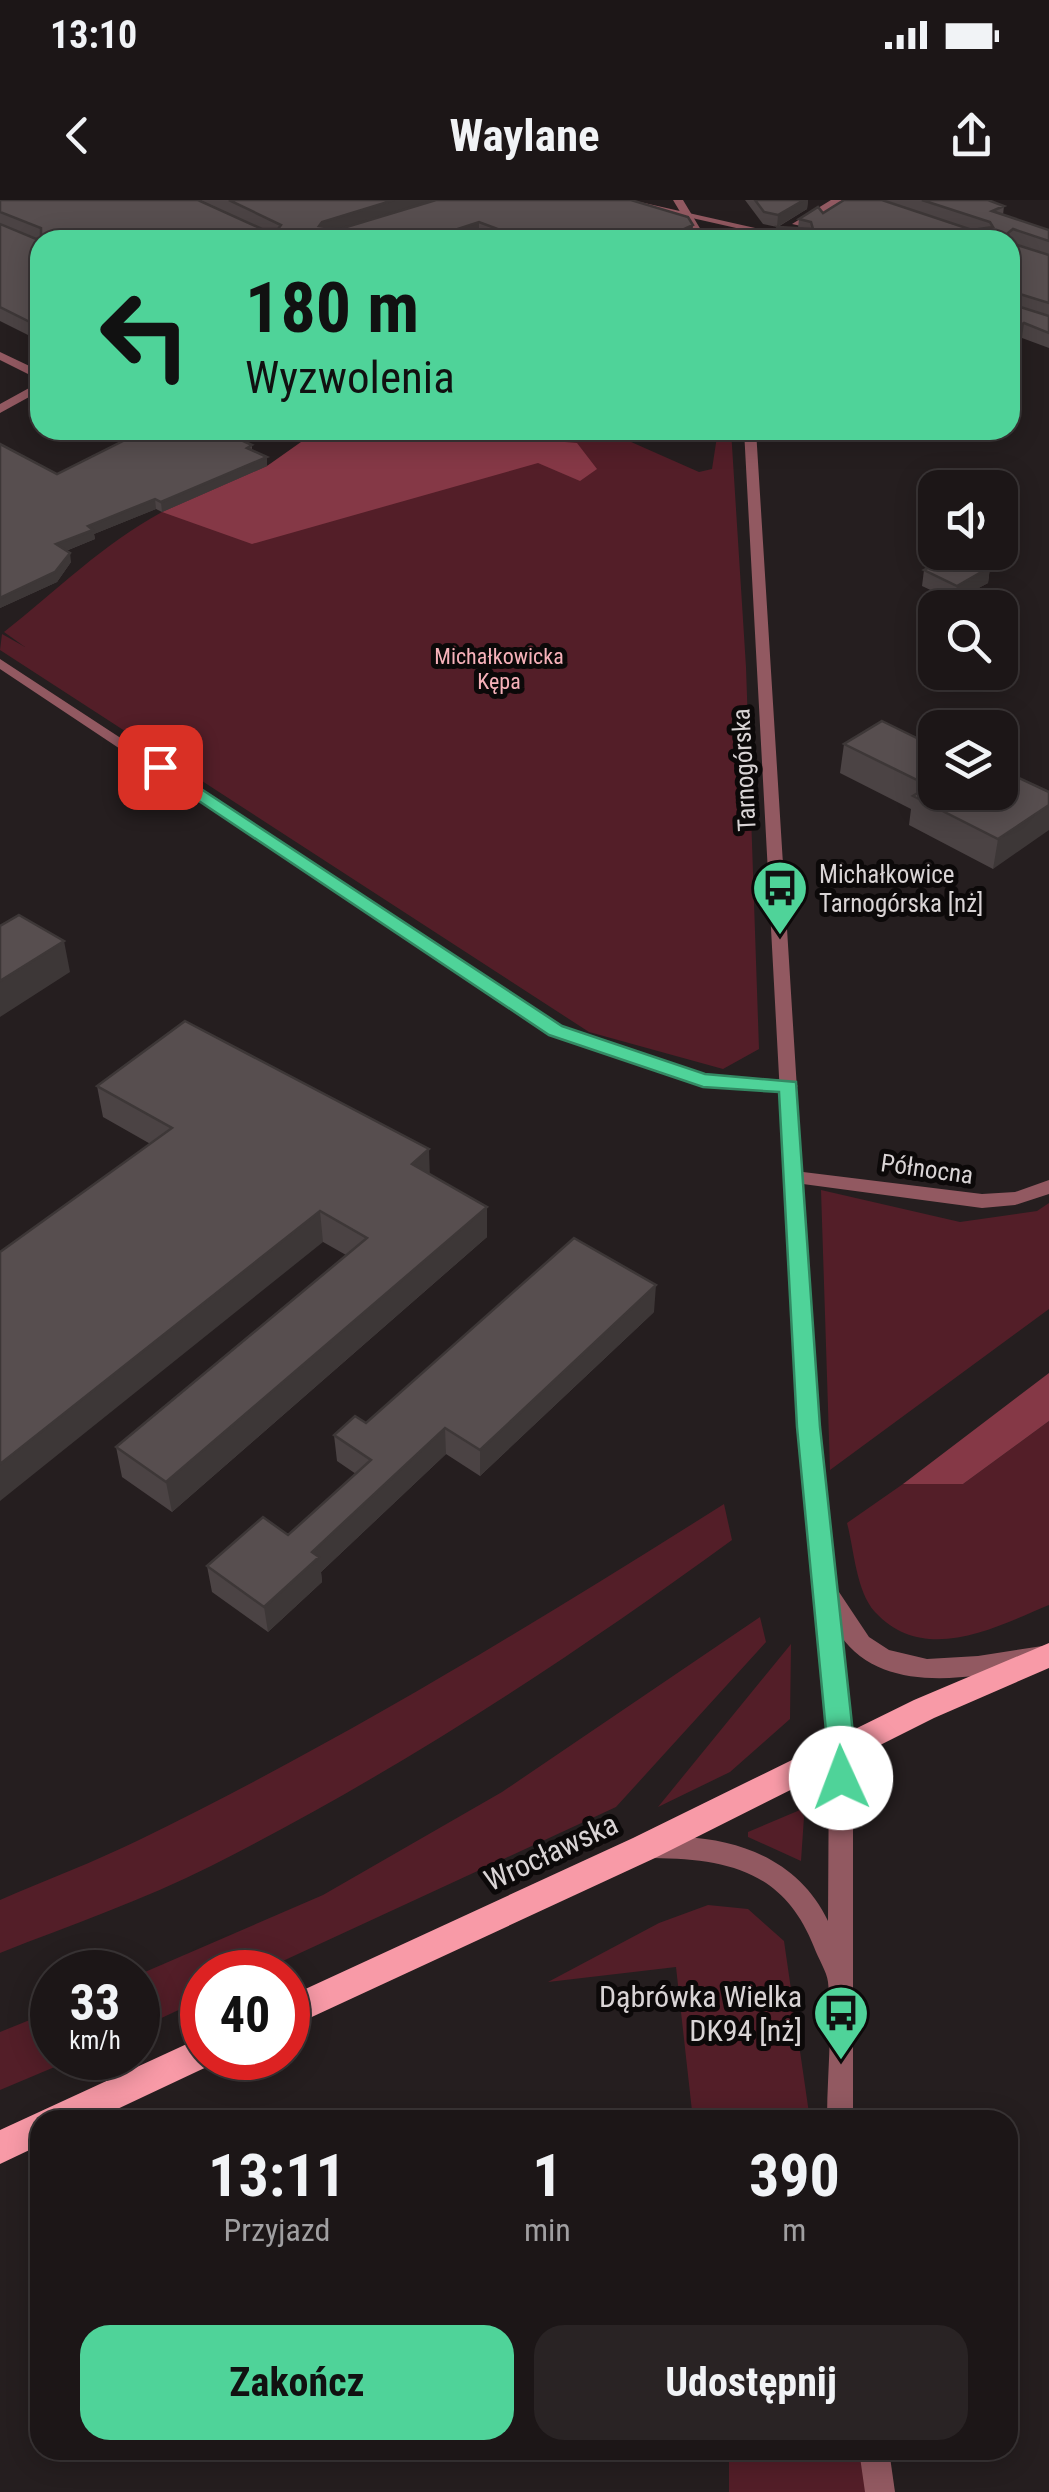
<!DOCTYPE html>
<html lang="pl">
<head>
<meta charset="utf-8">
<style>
  body { margin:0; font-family:"Roboto Condensed",sans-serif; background:#292324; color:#f1f3f6; height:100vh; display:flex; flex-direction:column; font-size:38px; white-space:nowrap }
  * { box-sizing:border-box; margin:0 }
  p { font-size:32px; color:#a09fa1 }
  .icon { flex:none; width:55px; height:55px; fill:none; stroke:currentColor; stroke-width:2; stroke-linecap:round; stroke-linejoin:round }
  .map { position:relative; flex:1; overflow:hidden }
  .sheet { position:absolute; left:30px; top:1910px; width:988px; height:350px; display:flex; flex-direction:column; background:#1c1617; border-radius:30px; box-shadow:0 5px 25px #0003,0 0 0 2px #3a3536 }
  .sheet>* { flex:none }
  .hud { position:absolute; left:30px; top:30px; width:990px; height:210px; border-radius:30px; box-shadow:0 5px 25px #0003,0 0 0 2px #3a3536; background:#4fd399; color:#111; overflow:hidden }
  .fabs { position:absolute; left:918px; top:270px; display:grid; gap:20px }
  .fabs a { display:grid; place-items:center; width:100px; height:100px; border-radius:20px; background:#1c1617; box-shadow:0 5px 25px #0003,0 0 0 2px #3a3536; font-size:50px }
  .speed { position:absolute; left:30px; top:1750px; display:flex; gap:20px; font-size:50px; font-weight:700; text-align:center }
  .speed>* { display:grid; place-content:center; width:130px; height:130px; border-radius:50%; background:#1c1617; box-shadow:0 5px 25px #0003,0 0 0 2px #3a3536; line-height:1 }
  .speed small { font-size:25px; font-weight:400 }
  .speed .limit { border:15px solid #d22; background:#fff; color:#111 }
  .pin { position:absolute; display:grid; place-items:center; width:85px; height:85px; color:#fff; margin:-42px; border-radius:20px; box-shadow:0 5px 15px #0006 }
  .me { position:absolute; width:110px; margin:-55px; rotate:358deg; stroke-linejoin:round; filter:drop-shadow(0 0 8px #0008) }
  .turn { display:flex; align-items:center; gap:35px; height:210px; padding:0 50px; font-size:45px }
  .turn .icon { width:130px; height:130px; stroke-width:2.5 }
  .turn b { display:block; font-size:70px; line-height:85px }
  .eta { display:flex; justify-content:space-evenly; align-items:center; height:170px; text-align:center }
  .eta b { font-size:60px; font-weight:700; line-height:70px }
  .primary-button { display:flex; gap:20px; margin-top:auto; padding:20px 50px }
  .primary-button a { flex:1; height:115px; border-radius:30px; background:#4fd399; color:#111; font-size:40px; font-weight:700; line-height:115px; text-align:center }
  .primary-button a+a { background:#292324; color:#f1f3f6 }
  .status { display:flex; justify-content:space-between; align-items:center; height:70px; padding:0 50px; background:#1c1617; direction:ltr }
  .status svg { height:28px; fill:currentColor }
  header { display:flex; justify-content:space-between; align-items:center; height:130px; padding:0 50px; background:#1c1617; font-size:45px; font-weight:700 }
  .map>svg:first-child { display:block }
  .green { fill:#531e28 }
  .forest { fill:#853846 }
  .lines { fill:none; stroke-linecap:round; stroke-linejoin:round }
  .minor { fill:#925961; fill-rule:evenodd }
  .tertiary { fill:#925961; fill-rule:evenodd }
  .primary { fill:#f89aa7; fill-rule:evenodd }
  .wall { fill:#4b4344 }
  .shaded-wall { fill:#3d3737 }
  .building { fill:#574e4f; stroke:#3d3737; stroke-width:2.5 }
  .route { fill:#4fd399; stroke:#338963; stroke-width:2.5 }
  .labels { text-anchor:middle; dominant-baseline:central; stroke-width:10; stroke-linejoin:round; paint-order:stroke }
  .far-park-label { font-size:22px; fill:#f7b2ba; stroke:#0c0909 }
  .street-label { font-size:25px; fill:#d9d4d5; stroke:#0c0909 }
  .poi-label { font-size:25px; fill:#d9d4d5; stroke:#0c0909; text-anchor:start }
  .near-street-label { font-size:30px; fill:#d9d4d5; stroke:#0c0909 }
  .near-poi-label { font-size:30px; fill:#d9d4d5; stroke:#0c0909; text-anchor:end }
</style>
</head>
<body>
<div class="status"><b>13:10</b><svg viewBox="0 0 49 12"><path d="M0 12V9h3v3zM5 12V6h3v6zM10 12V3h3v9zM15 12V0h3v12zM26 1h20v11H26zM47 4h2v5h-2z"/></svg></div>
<header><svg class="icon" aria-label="back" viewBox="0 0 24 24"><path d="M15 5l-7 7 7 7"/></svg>Waylane<svg class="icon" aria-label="share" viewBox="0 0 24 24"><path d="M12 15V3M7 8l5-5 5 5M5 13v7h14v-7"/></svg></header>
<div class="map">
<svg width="1049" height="2292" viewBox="0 0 1049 2292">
  <rect width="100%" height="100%" fill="#251e1f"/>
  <path class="green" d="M 328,230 L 604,230 L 699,272 L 712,269 L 718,230 L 731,230 L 746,467 L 759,849 L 723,869 L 589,832 L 0,450 L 2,434 L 25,447 L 4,432 C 56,391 103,344 162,312 C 216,282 279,269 328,230 Z
    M 821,990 L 960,1022 L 1037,1011 L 1049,1003 L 1049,1109 L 830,1270 Z
    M 1049,1221 L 1049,1405 C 996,1427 925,1466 875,1412 C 856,1391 854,1349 847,1323 L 903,1284 L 963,1284 Z
    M 724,1304 L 732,1340 C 566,1461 395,1573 211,1666 C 144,1700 70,1725 0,1753 L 0,1700 C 46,1680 94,1662 139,1640 C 342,1541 534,1424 724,1304 Z
    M 760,1417 L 766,1442 L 616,1607 L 259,1772 L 202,1772 L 202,1799 L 138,1829 L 138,1775 L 323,1695 L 502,1592 Z
    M 791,1444 L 790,1519 L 730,1572 L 658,1607 Z
    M 800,1610 L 804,1617 L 801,1661 L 748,1637 L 748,1632 Z
    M 708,1705 L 748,1709 L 784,1741 L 810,1920 L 693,1920 L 676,1767 L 548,1782 L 659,1723 Z
    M 52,1811 L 52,1858 L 76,1858 L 0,1890 L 0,1832 Z
    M 729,2250 L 863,2250 L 872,2292 L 729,2292 Z"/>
  <path class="forest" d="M 318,230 L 548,230 L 541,240 L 577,243 L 597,269 L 580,281 L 538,263 L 252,344 L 162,312 L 267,266 Z
    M 1049,1173 L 1049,1221 L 963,1284 L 903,1284 Z"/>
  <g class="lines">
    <path class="minor" d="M 612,0 L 631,0 L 809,40 L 789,40 Z
      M 831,0 L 843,0 L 801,26 L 792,24 Z
      M 0,152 L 40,171 L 40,180 L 0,160 Z
      M 40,182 L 40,191 L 0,213 L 0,204 Z
      M 0,459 L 562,827 L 704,875 L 789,880 L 798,886 L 789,892 L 703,887 L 550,835 L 0,469 Z
      M 795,971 L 982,994 L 1015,992 L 1049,980 L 1049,994 L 1015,1005 L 982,1008 L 788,982 L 786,977 L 788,972 Z"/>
    <path class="tertiary" d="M 673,0 L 683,0 L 707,40 L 697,40 Z
      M 744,230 L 756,230 L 818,1227 L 835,1386 L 869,1437 L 889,1450 L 927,1459 L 978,1456 L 1049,1445 L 1049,1465 C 983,1474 886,1501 840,1435 L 853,1551 L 853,1920 L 827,1920 C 827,1875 833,1826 828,1782 C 827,1772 818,1758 814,1747 C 784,1671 728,1659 653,1658 L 644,1655 L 641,1647 L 644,1639 C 657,1635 671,1636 684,1637 C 745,1640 801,1664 828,1721 L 829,1551 L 798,1227 Z
      M 859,2250 L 889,2250 L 895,2292 L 865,2292 Z"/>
    <path class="primary" d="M 1049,1443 L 1049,1468 L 934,1518 L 655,1658 L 288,1828 L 288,1797 L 633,1638 L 914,1500 Z
      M 202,1837 L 202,1858 L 216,1858 L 213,1864 L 94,1920 L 40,1920 L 40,1945 L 0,1964 L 0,1930 Z"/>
  </g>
  <path class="wall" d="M 0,0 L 236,17 L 200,0 L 631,0 L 692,40 L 489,40 L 479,36 L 40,40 L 40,141 L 0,121 Z
    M 745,0 L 808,0 L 807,9 L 778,27 L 798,28 L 799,19 L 823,13 L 844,0 L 988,0 L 1004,6 L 1003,15 L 1049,30 L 1049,148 L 1022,138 L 1010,144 L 1010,40 L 776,40 L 777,27 L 763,24 Z
    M 0,244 L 57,274 L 252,245 L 252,250 L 267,266 L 162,312 L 156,309 L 94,334 L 95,339 L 66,351 L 71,362 L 57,382 L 0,408 Z
    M 990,367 L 988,383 L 954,401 L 922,386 L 924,370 Z
    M 882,521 L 935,592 L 1049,592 L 993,669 L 909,625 L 911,609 L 840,573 L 844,544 Z
    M 97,886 L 430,974 L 487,1037 L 172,1312 L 122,1277 L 116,1247 L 346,1055 L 103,917 Z
    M 654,1112 L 480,1276 L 446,1254 L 321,1372 L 322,1382 L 268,1432 L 212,1392 L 207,1366 L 288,1335 L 356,1274 L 337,1261 L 334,1235 Z"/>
  <path class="shaded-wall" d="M 394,0 L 441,0 L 323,36 L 319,26 L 322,22 Z
    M 804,0 L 808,0 L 807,9 L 777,27 L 778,15 Z
    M 479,22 L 479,36 L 469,40 L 424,40 Z
    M 693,25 L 692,40 L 661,40 Z
    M 1024,123 L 1022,138 L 1010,144 L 1010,131 Z
    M 267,257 L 267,266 L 162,312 L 161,302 Z
    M 155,299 L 156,309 L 94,334 L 95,339 L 58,354 L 56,344 L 88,326 Z
    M 70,353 L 71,362 L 57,382 L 0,408 L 0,398 Z
    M 990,367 L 988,383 L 954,401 L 957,386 Z
    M 1049,605 L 1049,630 L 993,669 L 998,639 Z
    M 64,741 L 70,772 L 0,817 L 0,781 Z
    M 429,949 L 430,980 L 412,964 Z
    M 487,1007 L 487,1037 L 172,1312 L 166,1282 Z
    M 320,1011 L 323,1042 L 0,1301 L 0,1264 Z
    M 656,1085 L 654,1112 L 480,1276 L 480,1250 Z
    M 445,1228 L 446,1254 L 321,1372 L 322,1382 L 268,1432 L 264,1407 L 312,1352 Z"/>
  <path class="building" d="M 0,0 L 198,0 L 262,29 L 278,29 L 281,25 L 229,0 L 394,0 L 322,22 L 319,26 L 340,29 L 436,0 L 631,0 L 688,17 L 693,25 L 661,40 L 647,35 L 637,40 L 527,40 L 479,22 L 424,40 L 40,40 L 40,127 L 0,107 L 0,24 L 36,39 L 41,38 L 41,28 L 0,12 Z
    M 755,0 L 804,0 L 778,15 L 764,12 Z
    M 844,0 L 882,0 L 972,30 L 993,27 L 990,22 L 922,0 L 988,0 L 1004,6 L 992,11 L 1049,30 L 1049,41 L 1013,29 L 1008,33 L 1011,43 L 1049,55 L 1049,103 L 1010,91 L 1011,104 L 1049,116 L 1049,133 L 1024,123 L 1010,131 L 1010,40 L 787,40 L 777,27 L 813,29 L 811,22 L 799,19 L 818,7 L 823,13 Z
    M 145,230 L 219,230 L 252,245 L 247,248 L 267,257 L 161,302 L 155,299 L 88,326 L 93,330 L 56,344 L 70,353 L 55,372 L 0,398 L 0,244 L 57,274 Z
    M 959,353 L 990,367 L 957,386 L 924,370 Z
    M 882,521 L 935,547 L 935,592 L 1000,592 L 1000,569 L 1049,592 L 1049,605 L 998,639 L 913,596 L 929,586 L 844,544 Z
    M 19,715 L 64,741 L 0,781 L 0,726 Z
    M 185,821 L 429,949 L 412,964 L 487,1007 L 166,1282 L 116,1247 L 367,1038 L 320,1011 L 0,1264 L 0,1052 L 172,928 L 97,886 Z
    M 574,1038 L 656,1085 L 480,1250 L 445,1228 L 312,1352 L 319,1357 L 264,1407 L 207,1366 L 263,1317 L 288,1335 L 371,1260 L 334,1235 L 355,1216 L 366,1223 Z"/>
  <path class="route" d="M 160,562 L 562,826 L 705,874 L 796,882 L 820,1227 L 855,1552 L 850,1586 L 841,1590 L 831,1586 L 827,1578 L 828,1552 L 797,1227 L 779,892 L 703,887 L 549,835 L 154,571 L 152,567 Z"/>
  <defs>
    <g id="bus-pin" transform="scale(2.875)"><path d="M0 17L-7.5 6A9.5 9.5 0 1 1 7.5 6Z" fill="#4fd399" stroke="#0c0909"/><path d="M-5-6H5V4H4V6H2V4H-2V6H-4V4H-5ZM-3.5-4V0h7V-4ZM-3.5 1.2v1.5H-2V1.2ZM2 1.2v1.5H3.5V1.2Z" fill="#111"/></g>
  </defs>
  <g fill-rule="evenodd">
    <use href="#bus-pin" x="780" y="688"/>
    <use href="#bus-pin" x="841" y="1813"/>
  </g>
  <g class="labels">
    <g class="far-park-label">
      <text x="499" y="456">Michałkowicka<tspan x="499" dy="25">Kępa</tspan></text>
    </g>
    <g class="street-label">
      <text transform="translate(744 570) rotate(-93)">Tarnogórska</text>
      <text transform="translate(927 969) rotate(8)">Północna</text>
    </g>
    <g class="poi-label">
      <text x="819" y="674">Michałkowice<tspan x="819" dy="29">Tarnogórska [nż]</tspan></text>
    </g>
    <g class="near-street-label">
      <text transform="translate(551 1652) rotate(-25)">Wrocławska</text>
    </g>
    <g class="near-poi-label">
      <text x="802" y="1796">Dąbrówka Wielka<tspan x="802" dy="34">DK94 [nż]</tspan></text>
    </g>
  </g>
</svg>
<div class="fabs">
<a><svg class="icon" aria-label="sound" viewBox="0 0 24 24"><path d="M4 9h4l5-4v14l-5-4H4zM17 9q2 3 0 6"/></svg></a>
<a><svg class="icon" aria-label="search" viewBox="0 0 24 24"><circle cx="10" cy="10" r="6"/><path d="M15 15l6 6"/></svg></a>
<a><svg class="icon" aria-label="layers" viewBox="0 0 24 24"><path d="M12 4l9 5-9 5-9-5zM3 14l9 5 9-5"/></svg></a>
</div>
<div class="speed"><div>33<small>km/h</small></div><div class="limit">40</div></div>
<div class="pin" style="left:160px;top:567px;background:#d93025"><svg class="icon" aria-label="arrive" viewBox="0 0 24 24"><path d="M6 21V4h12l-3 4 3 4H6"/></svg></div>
<svg class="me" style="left:841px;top:1578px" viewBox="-20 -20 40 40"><circle r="19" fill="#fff"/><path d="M0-13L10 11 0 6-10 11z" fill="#4fd399"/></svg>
<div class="hud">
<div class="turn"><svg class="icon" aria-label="left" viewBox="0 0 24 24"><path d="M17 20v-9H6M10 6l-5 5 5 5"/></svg><div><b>180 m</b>Wyzwolenia</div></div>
</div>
<section class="sheet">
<div class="eta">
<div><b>13:11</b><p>Przyjazd</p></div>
<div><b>1</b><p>min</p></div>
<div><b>390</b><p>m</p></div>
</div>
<div class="primary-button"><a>Zakończ</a><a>Udostępnij</a></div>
</section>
</div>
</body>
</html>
